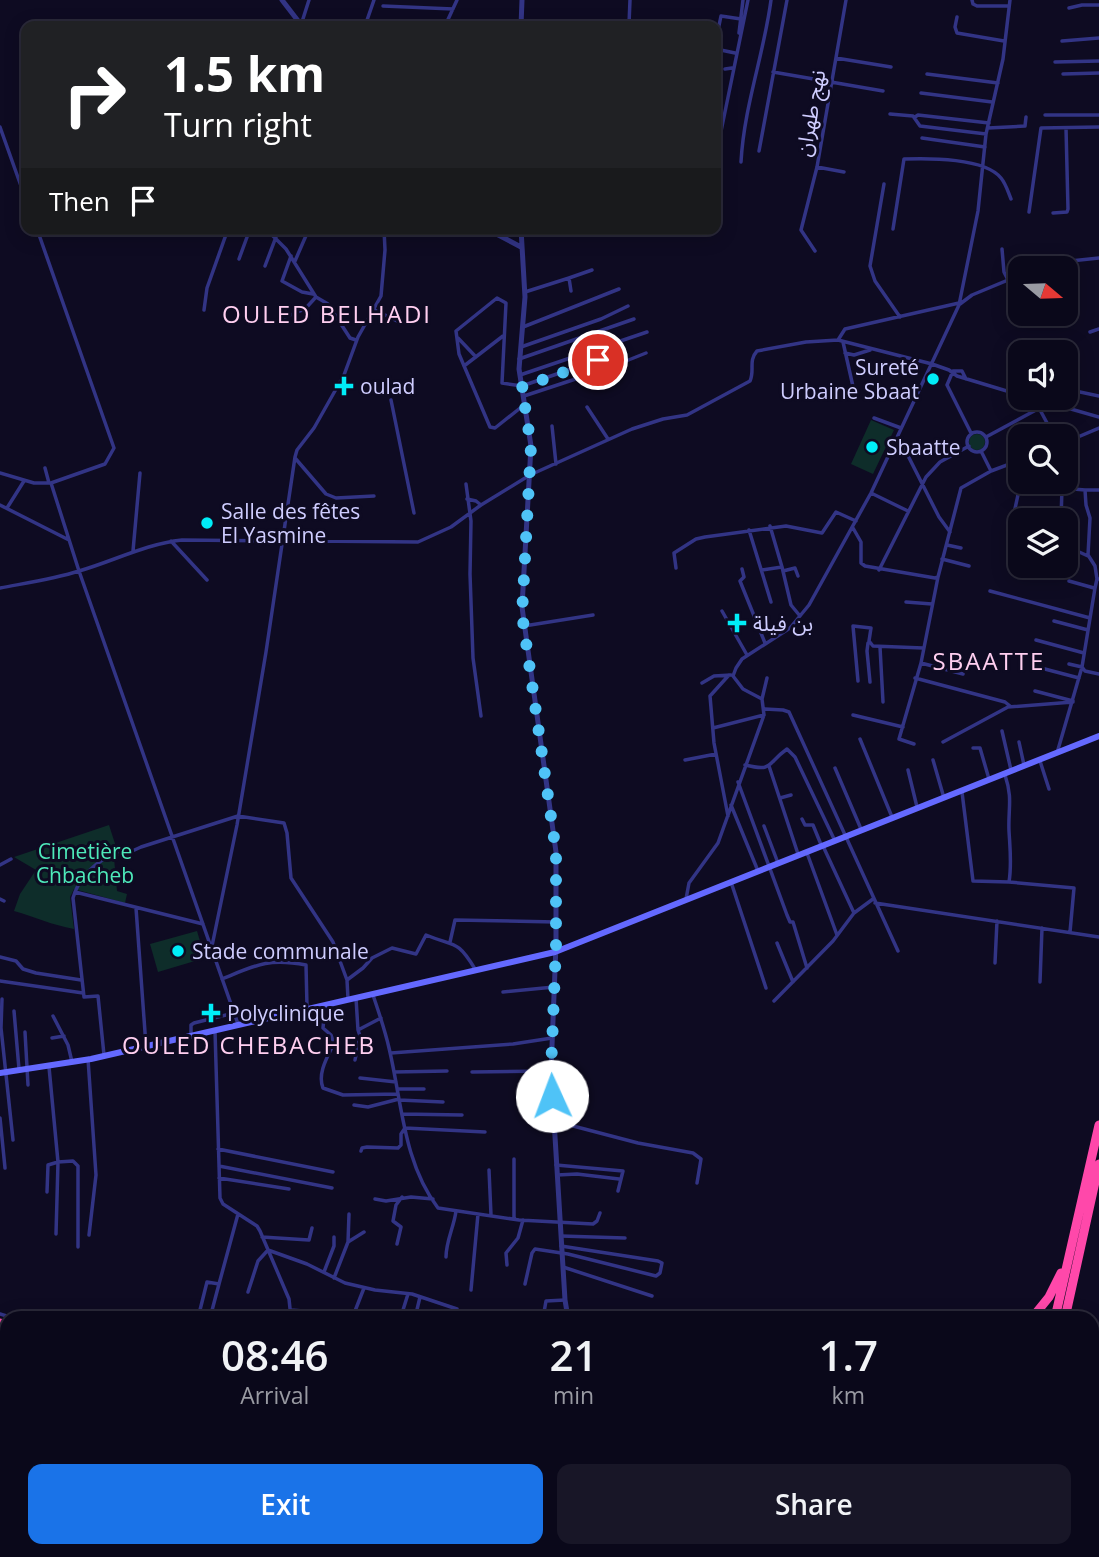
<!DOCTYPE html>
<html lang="en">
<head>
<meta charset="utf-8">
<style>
  body { margin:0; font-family:"Open Sans","Noto Sans Arabic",sans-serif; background:#181627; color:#f1f3f6; height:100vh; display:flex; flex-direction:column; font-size:26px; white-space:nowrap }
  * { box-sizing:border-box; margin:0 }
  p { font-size:23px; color:#999aa2 }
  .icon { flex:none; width:38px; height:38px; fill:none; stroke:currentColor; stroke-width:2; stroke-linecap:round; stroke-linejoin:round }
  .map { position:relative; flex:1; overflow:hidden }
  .side { position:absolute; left:0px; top:1311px; width:1099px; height:247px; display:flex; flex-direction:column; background:#0a081a; border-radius:21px 21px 0 0; box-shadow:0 4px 18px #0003,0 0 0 2px #2a2939 }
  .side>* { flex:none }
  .banner { position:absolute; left:21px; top:21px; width:700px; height:214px; border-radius:14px; box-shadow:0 4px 18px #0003,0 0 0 2px #2a2939; background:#202124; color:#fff; overflow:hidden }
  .needle { width:46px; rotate:109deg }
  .buttons { position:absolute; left:1008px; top:256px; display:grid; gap:14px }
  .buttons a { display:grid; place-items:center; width:70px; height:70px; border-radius:14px; background:#0a081a; box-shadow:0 4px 18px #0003,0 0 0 2px #2a2939; font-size:35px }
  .pin { position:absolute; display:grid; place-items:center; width:60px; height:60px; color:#fff; margin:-30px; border:4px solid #fff; border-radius:50%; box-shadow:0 2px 7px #0007 }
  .me { position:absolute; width:77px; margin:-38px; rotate:358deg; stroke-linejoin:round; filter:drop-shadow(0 0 5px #0008) }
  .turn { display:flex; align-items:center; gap:24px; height:147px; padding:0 28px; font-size:32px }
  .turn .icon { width:91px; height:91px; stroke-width:2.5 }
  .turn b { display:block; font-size:49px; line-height:60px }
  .then { display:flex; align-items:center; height:66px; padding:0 28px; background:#0003; gap:14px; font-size:26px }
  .eta { display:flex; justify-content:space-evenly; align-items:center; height:119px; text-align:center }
  .eta b { font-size:42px; font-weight:600; line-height:49px }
  .primary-button { display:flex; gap:14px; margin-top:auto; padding:14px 28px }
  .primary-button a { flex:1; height:80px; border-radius:14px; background:#1a73e8; color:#fff; font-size:28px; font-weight:600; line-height:80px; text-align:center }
  .primary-button a+a { background:#181627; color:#f1f3f6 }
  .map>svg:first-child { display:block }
  .green { fill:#0e2d2a }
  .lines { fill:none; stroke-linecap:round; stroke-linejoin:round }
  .minor { stroke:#323485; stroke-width:3.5 }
  .tertiary { stroke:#323485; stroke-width:5 }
  .secondary { stroke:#6469ff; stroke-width:6 }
  .trunk { stroke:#da4ed4; stroke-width:8 }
  .motorway { stroke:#ff48aa; stroke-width:9 }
  .route { stroke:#4fc3f7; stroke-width:12; stroke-dasharray:0 21.6 }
  .poi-dot { fill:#00edf8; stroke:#0e0b22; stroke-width:2.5 }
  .labels { text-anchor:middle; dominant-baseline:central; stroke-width:6; stroke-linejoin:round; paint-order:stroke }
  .street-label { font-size:21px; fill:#cfcdff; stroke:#0e0b22 }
  .poi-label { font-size:21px; fill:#cfcdff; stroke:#0e0b22; text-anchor:start }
  .park-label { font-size:21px; fill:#4ee9ba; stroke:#0e0b22 }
  .quarter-label { font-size:24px; letter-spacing:2px; fill:#ffcff0; stroke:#0e0b22 }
</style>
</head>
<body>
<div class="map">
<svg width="1099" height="1557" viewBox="0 0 1099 1557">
  <rect width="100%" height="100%" fill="#0e0b22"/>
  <path class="green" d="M 871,420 L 894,430 L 873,474 L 851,464 Z
    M969 442a8 8 0 1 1 16 0a8 8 0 1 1-16 0Z
    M 109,825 L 119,856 L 114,858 L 117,891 L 127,894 L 125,903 L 74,889 L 70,897 L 74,929 C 52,925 35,917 14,911 L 20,894 L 36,870 L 14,857 Z
    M 197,931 L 205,958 L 158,972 L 150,944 Z"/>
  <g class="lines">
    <path class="minor" d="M 630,0 L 629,24 L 635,26
      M 972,0 L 973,4 L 977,6 L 1008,6
      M 383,6 L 453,9
      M 1069,8 L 1082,5 L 1099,5
      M 957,17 L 955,27 L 957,33 L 1004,41
      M 301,25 L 309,0
      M 365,26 L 374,0
      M 445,26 L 457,0
      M 739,33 L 743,0
      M 716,40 L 721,16 L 741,19
      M 1062,41 L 1099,38
      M 716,49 L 735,53
      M 836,58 L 891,67
      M 1055,62 L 1099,61
      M 725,69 L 732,68
      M 773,72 L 883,91
      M 927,74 L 998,83
      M 1063,74 L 1099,73
      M 921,93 L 992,102
      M 890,114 L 913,116 L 920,126 L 986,134
      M 1045,115 L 1099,115
      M 915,117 L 918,115 L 989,123
      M 0,127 L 26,200
      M 988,128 L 1025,126 L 1026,117
      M 922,138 L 985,147
      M 718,146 L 748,0
      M 759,151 L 787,0
      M 741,162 C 744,106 764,54 771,0
      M 817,167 L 844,172
      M 884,184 L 870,266 L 875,281 L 900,317
      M 1029,212 L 1041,128 L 1099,127
      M 1053,213 L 1067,212 L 1068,209 L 1066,128
      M 37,229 L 114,448 L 105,464 L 51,483 L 79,571 L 238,1024
      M 266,229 L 286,249 L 316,297
      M 893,229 L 904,159 C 929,158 985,158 1001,178 C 1006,184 1008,192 1011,199
      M 1002,249 L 1004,272 L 1008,280
      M 815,251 L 801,230 L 817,167 L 846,0
      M 291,256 L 282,281 L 302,292 L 313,294
      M 239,259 L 250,229
      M 295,261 L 308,231
      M 265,266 L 279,229
      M 1042,268 L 1061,262 L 1099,258
      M 571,291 L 569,278 L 592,270
      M 525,292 L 569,278
      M 960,304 L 972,295 L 1020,275
      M 373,309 L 399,322
      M 204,310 L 207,288 L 228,229
      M 271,323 L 305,309 L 316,297 L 328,304 L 350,338 L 356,340
      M 523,327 L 619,289
      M 1090,332 L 1099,329
      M 458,338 L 476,357
      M 838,340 L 845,329 L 959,303
      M 843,342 L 854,391
      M 521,347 L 601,319 L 628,306
      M 845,353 L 854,355 L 870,350
      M 519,359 L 634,319
      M 464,366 L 503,336
      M 520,375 L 647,332
      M 966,379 L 962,371 L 953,371 L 947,385 L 971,433
      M 395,387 L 413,385
      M 1066,389 L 1099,396
      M 524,396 L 606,369 L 646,353
      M 1029,397 L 1099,417
      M 391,400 L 414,513
      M 524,405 L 495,428 L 490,427 L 459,354 L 456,331 L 497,298 L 506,303 L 502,383 L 522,386 L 606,357
      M 587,407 L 608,439
      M 1039,408 L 1054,436
      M 874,418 L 901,428
      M 552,426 L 556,464
      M967 442a10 10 0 1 1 20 0a10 10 0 1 1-20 0Z
      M 898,436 L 939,517 L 950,532
      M 986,437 L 1049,403 L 1051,397
      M 1066,442 L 1099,428
      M 981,451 L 991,471
      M 295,458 L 326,494 L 336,498 L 374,496
      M 45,468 L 49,483
      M 0,473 L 34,483 L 51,483
      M 1021,481 L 1008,541 L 1012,567 L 1027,565
      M 1045,481 L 1062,488 L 1085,490 L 1086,505 L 1090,518 L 1088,555 L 1095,566 L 1097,579
      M 466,484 L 471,521 L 470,574 L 473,658 L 481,716
      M 1085,490 L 1099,490
      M 871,493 L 908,511
      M 467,499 L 476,501 L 481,505
      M 0,505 L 69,540
      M 7,508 L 24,481
      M 1061,520 L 1062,488
      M 770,526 L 782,567
      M 853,528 L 861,542 L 861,563 L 865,566 L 935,578 L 938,577 L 961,488 L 991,471 L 1020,460
      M 749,530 L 771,602
      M 171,541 L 207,580
      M 947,545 L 961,548
      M 1066,546 L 1088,556
      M 133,551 L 140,473
      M 942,559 L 969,566
      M 676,568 L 674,553 L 696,539 L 705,537 L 786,526 L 822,533 L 836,512 L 856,521
      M 742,569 L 744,577 L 740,581 L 765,643
      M 762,570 L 782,567 L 791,605 L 800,616
      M 879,570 L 926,477 L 940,462 L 969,446
      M 783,571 L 795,568 L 798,576
      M 1069,581 L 1094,588
      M 0,588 C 26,583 54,579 79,571 C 114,561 145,544 182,540 L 418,542 L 451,527 L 481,505 L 530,475 L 632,429 L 663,419 L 687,415 L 750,381 C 755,370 748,361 757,351 L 806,342 L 838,340 L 932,364 L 949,370 L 957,376 L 1020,395
      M 990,591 L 1090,618
      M 906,602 L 932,604
      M 722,611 L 747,655
      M 1054,621 L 1088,630
      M 524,626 L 593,615
      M 1036,640 L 1084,653
      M 868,643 L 867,651 L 870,682
      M 880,647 L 883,702
      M 921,663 L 963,674
      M 1069,664 L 1082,667 L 1085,671 L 1099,674
      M 1041,668 L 1079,678
      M 915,678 L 1005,702 L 1010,706
      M 858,681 L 853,626 L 871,628 L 869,641 L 873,646 L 923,648
      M 702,683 L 714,676 L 731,675
      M 1035,691 L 1073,701
      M 762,699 L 767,678
      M 765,709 L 783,710 L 789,712 L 898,951
      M 853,715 L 903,727
      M 713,728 L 764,715
      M 1002,731 L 1011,770
      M 860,739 L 892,817
      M 943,742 L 1008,707 L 1073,702
      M 1019,742 L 1024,765
      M 914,744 L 899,739 L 921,663 L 938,577
      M 973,748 L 980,748 L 989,779
      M 1057,753 L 1082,667 L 1095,588 L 1097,579 L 1099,579
      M 685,760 L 716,754
      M 933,760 L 944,798
      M 1040,761 L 1049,789
      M 745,765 C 774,772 766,764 787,749 L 795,757 L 835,841
      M 769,766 L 798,854
      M 835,768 L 861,829
      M 908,770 L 917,807
      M 1005,775 C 1013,799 1008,808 1009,831 C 1010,849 1012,864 1009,882 L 1074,888 L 1070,932
      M 738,782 L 787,915 L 790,922 L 793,922 L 807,968
      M 962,792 L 973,881 L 1009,882
      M 780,798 L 791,795
      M 731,805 L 758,871
      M 728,816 L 714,743 L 710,696 L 729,675
      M 802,819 L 805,825 L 813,825 L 822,847
      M 764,826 L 778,863
      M 823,846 L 854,913
      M 128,853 L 141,847 L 238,816 L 284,823 L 287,833 L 291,878 L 333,942 L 347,980 L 348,999
      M 807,853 L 837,935
      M 0,865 L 11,859
      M 731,882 L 766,988
      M 75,892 C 83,871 105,855 126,849
      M 0,899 L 4,901
      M 686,899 L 689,883 L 718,843 L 764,715 L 762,699 L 743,689 L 733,676 L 736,668 L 742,659 L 790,628 L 809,605 L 871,493 L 959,305 L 978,211 L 986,134 L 1003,59 L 1010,0
      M 875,903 L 1099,937
      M 136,908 L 146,1046
      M 450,942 L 455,920 L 556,922
      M 777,943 L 793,982
      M 212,946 L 237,825 L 266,652 L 295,457 L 297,450 L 314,428 L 344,375 L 358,337 L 381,296 L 385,250 L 384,229
      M 0,957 L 16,961 L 23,969 L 36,973 L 81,980
      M 995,963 L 997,921
      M 222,979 C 256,965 268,958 306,965 L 307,1007
      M 347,980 L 363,968 L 372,958 L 392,948 L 416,954 L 426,935 C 455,947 457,939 475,969
      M 0,981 L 83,993
      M 1040,982 L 1042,928
      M 503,992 L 554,987
      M 373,995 C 379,1013 385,1030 389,1048 C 402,1102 403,1162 438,1208 L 519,1220 L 593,1224 L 597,1221 L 600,1213
      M 356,998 L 358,1030 L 381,1018
      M 2,999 L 1,1028 L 13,1140
      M 774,1001 L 833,941 L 854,913 L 873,899
      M 325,1007 L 323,1028 L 331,1035 L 334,1043 C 328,1056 317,1073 323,1088 L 343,1095 L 398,1094
      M 14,1011 L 19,1069
      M 53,1016 L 68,1045 L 72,1062
      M 215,1031 L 220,1198 L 223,1204 L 257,1226 L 260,1231 L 289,1299 L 291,1318
      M 25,1032 L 28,1085
      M 191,1035 L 191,1025 L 194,1023 L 234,1013
      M 52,1038 L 64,1036
      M 391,1053 L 513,1044 L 552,1038
      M 104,1055 L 98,996 L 84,997 L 73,898 L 75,892 L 203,924
      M 88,1059 L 96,1175 L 89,1235
      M 355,1060 L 360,1036 L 358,1030
      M 49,1067 L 58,1162 L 73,1161 L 78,1166 L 78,1247
      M 394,1072 L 447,1071
      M 472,1072 L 551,1071
      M 360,1078 L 396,1082
      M 397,1089 L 424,1089
      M 399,1100 L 443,1102
      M 354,1105 L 368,1107 L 399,1099
      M 402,1114 L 462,1115
      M 0,1118 L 5,1168
      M 554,1121 L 638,1143 L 693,1153 L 701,1159 L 697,1183
      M 218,1149 L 333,1172
      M 361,1151 L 362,1148 L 367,1147 L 398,1148 L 401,1145 L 401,1134 L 405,1128 L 485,1132
      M 514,1159 L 514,1219
      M 556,1165 L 623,1171 L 618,1191
      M 219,1166 L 332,1188
      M 489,1170 L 491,1215
      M 557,1175 L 577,1174 L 619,1179
      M 219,1178 L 289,1189
      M 47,1192 L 48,1165 L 58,1162 L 56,1234
      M 375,1199 L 386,1201 L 411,1197 L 433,1199
      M 561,1236 L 625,1238
      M 262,1237 L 309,1240 L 312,1228
      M 348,1242 L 349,1214
      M 397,1244 L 401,1227 L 393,1221 L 396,1205 L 402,1197
      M 446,1257 C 446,1241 454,1227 456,1211
      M 507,1265 L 506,1253 L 518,1238 L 523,1220
      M 563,1267 L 652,1296
      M 324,1272 L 334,1246 L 334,1237
      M 334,1278 L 348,1242 L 364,1232
      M 525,1284 L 532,1253 L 535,1249 L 568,1254 L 656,1276 L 660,1273 L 662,1263 L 658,1261 L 561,1246
      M 471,1290 L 478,1214
      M 248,1292 L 258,1261 L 268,1250 L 307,1264 L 345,1283 L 375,1290 L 412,1294 L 457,1309
      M 291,1310 L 340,1314 L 355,1311
      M 403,1310 L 408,1294
      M 0,1314 L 13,1318
      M 198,1318 L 207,1282 L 219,1284 L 238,1214
      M 210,1318 L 219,1284
      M 363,1318 L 356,1315 L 355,1311 L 364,1288
      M 415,1318 L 420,1297
      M 543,1318 L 546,1301 L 565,1300
      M 0,1338 L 7,1340
      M 227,1550 L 231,1557
      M 256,1550 L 259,1557
      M 301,1550 L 302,1557
      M 604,1550 L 605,1557
      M 332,1557 L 335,1550
      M 357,1557 L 360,1550
      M 377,1557 L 380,1550
      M 421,1557 L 423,1550"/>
    <path class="tertiary" d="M 282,0 L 302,26
      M 521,26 L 522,0
      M 487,229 L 521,247
      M 521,229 L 525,297 L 519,369 L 531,446 L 522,607 L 556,852 L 556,945 L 551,1071 L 565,1300 L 568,1318
      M 681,1550 L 683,1557"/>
    <path class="secondary" d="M 0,1073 L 91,1059 L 555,952 L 1099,736"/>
    <path class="trunk" d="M 1092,1403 L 1099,1405"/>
    <path class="motorway" d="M 1032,1318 L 1049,1297 L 1061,1273
      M 1055,1318 L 1099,1125
      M 1065,1318 L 1099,1164
      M 0,1323 L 7,1325
      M 1092,1447 L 1099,1449
      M 244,1550 L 248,1557
      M 735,1557 L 751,1550
      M 750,1557 L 766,1550
      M 1002,1557 L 1003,1550
      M 1009,1557 L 1010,1550"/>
  </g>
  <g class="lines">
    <path class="route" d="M 552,1096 L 551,1071 L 556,945 L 556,852 L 522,614 L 531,446 L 522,387 L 598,360"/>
  </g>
  <g class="poi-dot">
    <circle cx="933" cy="379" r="7"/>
    <path d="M340.5 375.5h7v7h7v7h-7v7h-7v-7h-7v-7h7z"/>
    <circle cx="872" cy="447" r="7"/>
    <circle cx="207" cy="523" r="7"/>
    <path d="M733.5 612.5h7v7h7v7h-7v7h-7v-7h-7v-7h7z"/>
    <circle cx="178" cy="951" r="7"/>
    <path d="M207.5 1002.5h7v7h7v7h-7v7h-7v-7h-7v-7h7z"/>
  </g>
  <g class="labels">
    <g class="street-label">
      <text transform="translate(810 113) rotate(-80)">نهج طهران</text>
    </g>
    <g class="poi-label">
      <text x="919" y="367" text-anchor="end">Sureté<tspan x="919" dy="24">Urbaine Sbaat</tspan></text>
      <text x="360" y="386">oulad</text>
      <text x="886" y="447">Sbaatte</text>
      <text x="221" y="511">Salle des fêtes<tspan x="221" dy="24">El Yasmine</tspan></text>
      <text x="753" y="623">بن فيلة</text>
      <text x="192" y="951">Stade communale</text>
      <text x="227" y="1013">Polyclinique</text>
    </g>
    <g class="park-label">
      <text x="85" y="851">Cimetière<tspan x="85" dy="24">Chbacheb</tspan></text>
    </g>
    <g class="quarter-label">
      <text x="327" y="313">OULED BELHADI</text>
      <text x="989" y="660">SBAATTE</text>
      <text x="249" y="1044">OULED CHEBACHEB</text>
    </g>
  </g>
</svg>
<div class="buttons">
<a><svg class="needle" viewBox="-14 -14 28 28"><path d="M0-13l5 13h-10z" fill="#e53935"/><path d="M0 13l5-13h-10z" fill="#999aa2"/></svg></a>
<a><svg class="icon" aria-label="sound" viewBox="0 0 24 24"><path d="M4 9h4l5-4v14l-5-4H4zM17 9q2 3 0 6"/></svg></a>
<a><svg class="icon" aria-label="search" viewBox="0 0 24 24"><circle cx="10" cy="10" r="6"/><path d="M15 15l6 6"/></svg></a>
<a><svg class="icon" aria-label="layers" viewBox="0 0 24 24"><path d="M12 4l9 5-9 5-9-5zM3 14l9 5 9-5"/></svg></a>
</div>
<div class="pin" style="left:598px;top:360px;background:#d93025"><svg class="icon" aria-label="arrive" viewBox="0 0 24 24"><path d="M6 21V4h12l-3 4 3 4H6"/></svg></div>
<svg class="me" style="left:552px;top:1096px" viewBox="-20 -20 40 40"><circle r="19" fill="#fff"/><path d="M0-13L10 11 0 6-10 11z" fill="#4fc3f7"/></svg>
<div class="banner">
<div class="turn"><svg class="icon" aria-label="right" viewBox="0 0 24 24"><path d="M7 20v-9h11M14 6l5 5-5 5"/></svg><div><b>1.5 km</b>Turn right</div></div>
<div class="then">Then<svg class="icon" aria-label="arrive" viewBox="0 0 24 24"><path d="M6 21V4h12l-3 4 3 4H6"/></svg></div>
</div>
<section class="side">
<div class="eta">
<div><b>08:46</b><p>Arrival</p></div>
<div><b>21</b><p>min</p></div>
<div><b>1.7</b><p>km</p></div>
</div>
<div class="primary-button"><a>Exit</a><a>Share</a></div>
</section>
</div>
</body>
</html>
